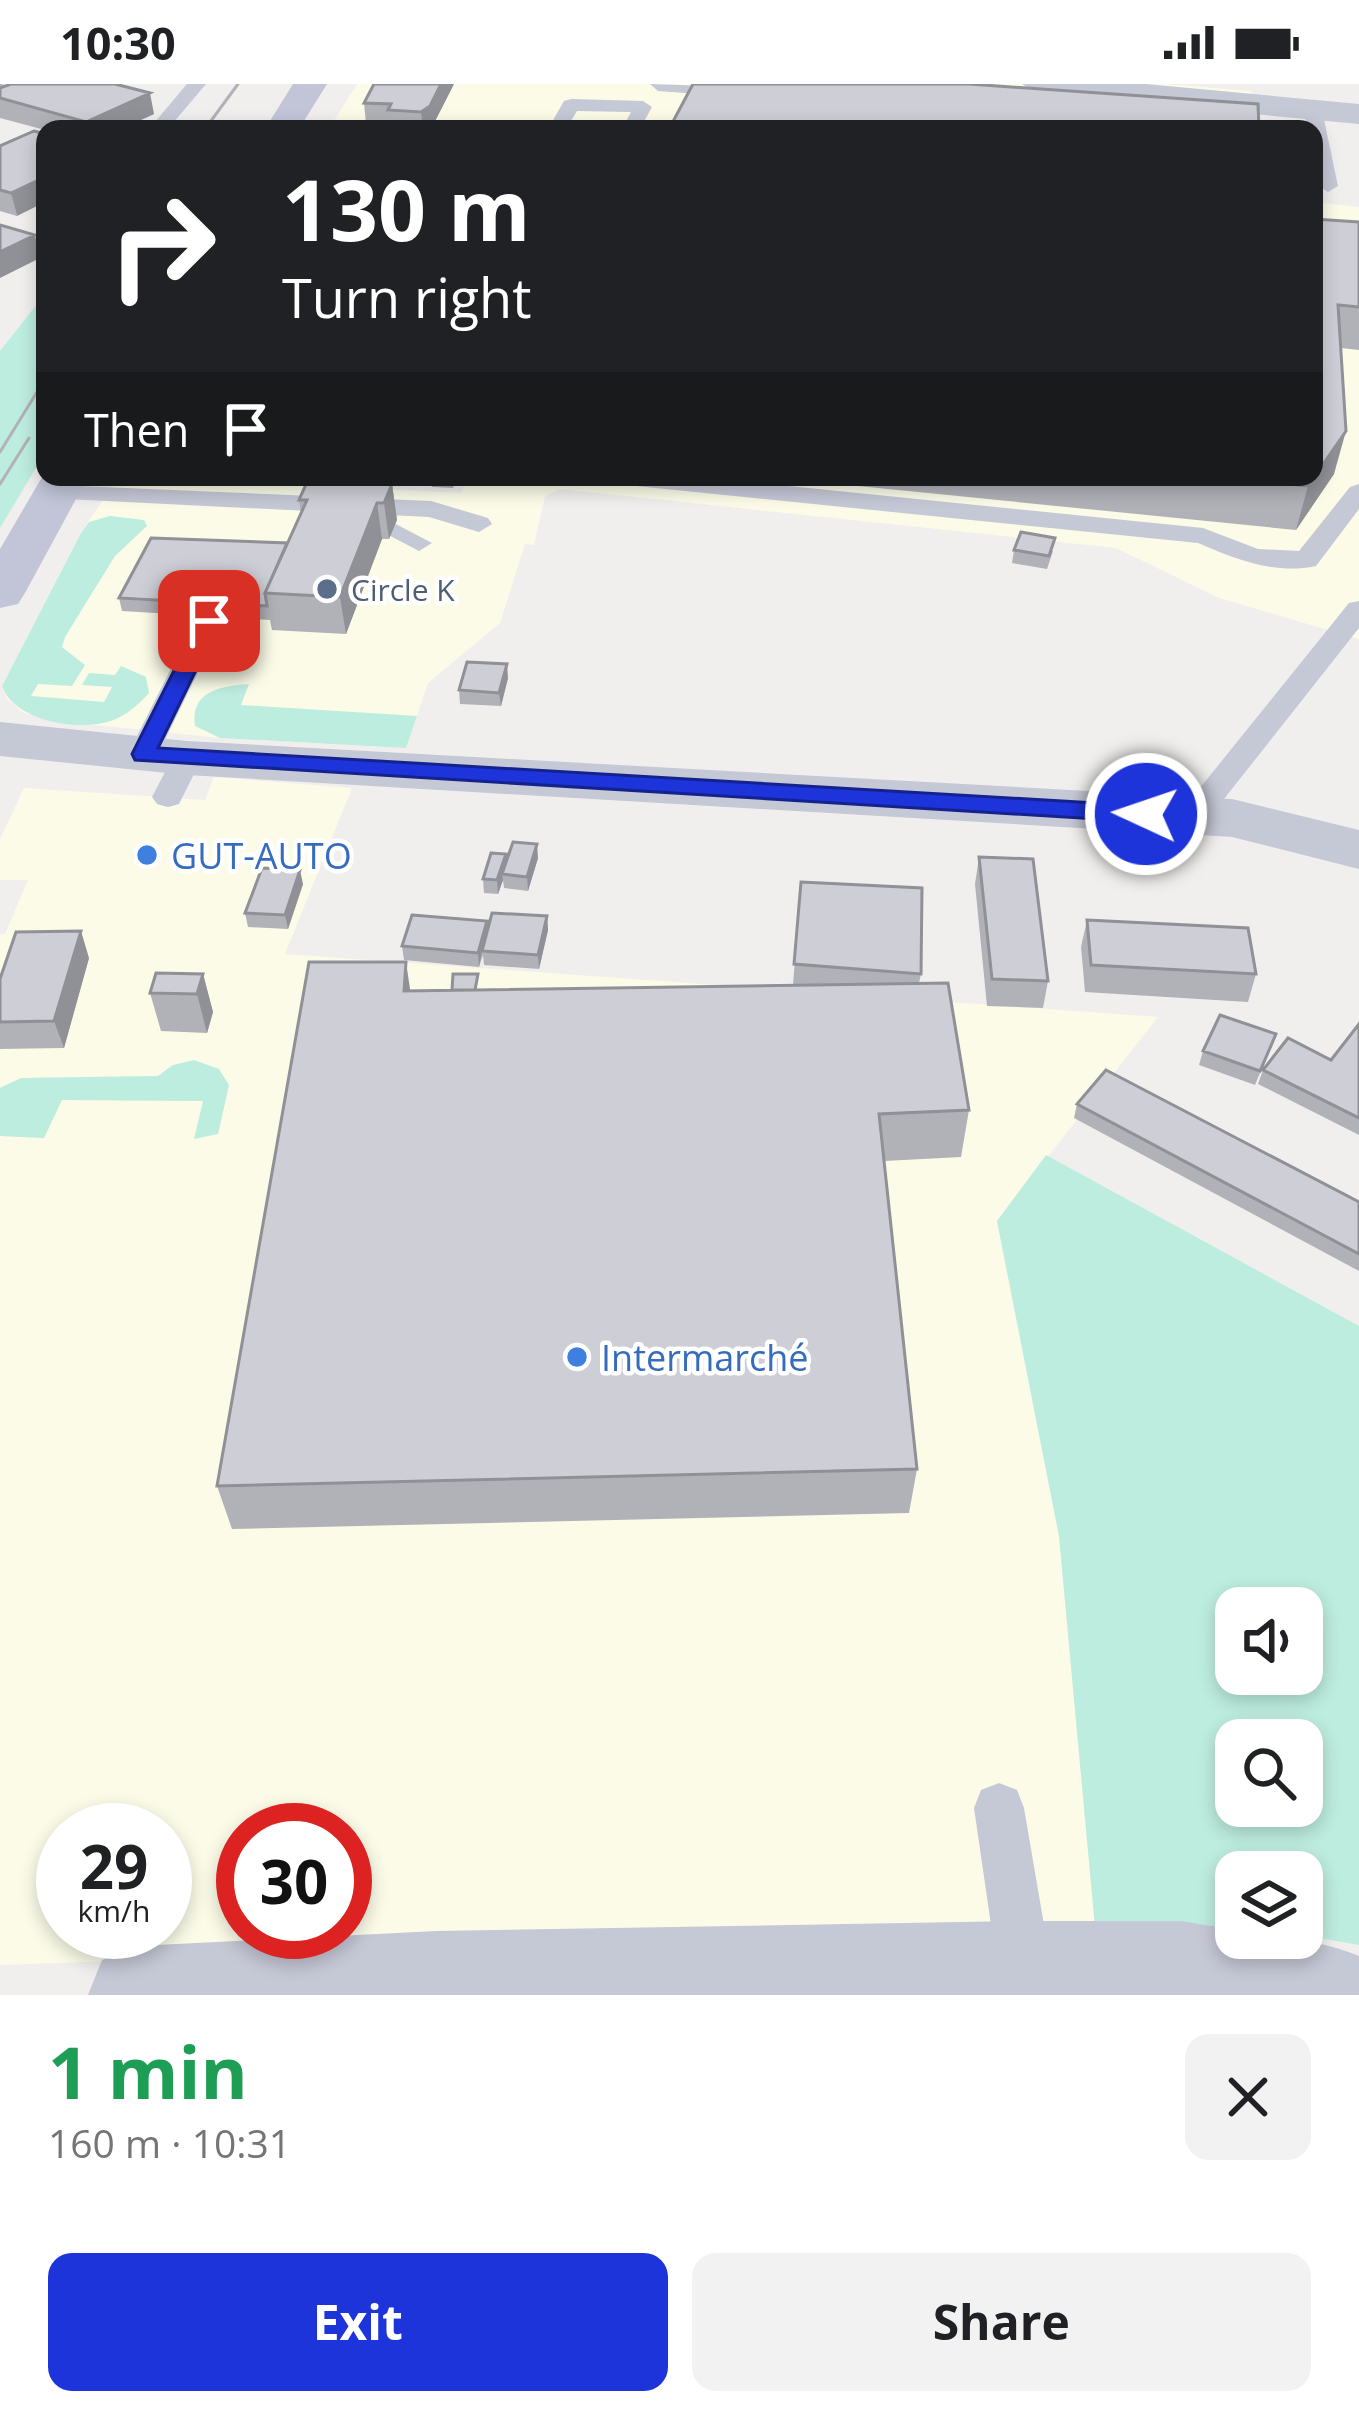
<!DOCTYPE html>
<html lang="en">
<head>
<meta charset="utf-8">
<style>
  body { margin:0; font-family:"Open Sans",sans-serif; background:#f2f2f2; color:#202124; height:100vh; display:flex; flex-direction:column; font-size:45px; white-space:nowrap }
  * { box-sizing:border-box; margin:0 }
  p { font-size:39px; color:#757577 }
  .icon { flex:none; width:66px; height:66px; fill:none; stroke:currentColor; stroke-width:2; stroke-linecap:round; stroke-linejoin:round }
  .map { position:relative; height:1911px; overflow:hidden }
  .side { display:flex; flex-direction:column; background:#fff; flex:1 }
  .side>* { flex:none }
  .hud { position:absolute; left:36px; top:36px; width:1287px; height:366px; border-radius:24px; box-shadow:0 6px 18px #0003; background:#202124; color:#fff; overflow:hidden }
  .controls { position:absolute; left:1215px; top:1503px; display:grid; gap:24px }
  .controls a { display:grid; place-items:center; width:108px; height:108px; border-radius:24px; background:#fff; box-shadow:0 6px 18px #0003; font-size:60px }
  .speed { position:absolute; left:36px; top:1719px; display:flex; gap:24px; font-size:60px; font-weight:700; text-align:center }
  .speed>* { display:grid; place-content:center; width:156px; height:156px; border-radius:50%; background:#fff; box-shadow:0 6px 18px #0003; line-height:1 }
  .speed small { font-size:30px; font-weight:400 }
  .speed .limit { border:18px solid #d22; background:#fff; color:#111 }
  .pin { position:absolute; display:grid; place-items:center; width:102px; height:102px; color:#fff; margin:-51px; border-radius:24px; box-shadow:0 6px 18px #0006 }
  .me { position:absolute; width:132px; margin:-66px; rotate:273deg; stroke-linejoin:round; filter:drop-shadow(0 0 9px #0008) }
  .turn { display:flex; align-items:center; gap:42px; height:252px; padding:0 48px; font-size:54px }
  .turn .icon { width:156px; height:156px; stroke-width:2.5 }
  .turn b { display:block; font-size:84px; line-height:102px }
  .then { display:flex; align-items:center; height:114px; padding:0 48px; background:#0003; gap:24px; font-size:45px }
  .round { display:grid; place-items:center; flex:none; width:126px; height:126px; border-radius:24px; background:#f2f2f2 }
  .head { display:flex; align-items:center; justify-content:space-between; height:204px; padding:0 48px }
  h1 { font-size:72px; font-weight:700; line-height:90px; color:#1e9e55 }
  .action { display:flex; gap:24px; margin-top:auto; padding:24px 48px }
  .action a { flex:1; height:138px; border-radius:24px; background:#1e34db; color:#fff; font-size:48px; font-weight:700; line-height:138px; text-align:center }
  .action a+a { background:#f2f2f2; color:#202124 }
  .status { display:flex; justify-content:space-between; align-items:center; height:84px; padding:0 60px; background:#fff; direction:ltr }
  .status svg { height:33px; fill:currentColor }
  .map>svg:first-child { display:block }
  .commercial { fill:#fbfbe8; fill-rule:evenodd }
  .green { fill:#bdeddf; fill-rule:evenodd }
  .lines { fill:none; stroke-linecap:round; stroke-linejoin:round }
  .lane { fill:#c5c8d5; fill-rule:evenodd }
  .street { fill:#c5c8d5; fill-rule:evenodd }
  .secondary { fill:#c1c5d7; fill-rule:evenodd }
  .tram { stroke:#b1b1b8; stroke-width:3 }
  .wall { fill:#b1b2b8 }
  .shaded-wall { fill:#909196 }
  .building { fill:#cecfd6; stroke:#909196; stroke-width:3 }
  .route { fill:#1e34db; stroke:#14228e; stroke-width:3 }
  .service-dot { fill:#5c6f8a; stroke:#fff; stroke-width:4.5 }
  .shop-dot { fill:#3f7fe0; stroke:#fff; stroke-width:4.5 }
  .labels { text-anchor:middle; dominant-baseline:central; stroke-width:9; stroke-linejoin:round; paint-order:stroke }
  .far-service-label { font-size:30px; fill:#4e5e75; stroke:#fff; text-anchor:start }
  .shop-label { font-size:36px; fill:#366cbe; stroke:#fff; text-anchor:start }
</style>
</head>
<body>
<div class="status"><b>10:30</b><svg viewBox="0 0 49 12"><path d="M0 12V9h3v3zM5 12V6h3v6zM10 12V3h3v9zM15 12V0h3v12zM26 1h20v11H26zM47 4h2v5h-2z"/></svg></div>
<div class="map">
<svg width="1359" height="1911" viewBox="0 0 1359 1911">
  <rect width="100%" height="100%" fill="#f1efee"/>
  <path class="commercial" d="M 357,0 L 1167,0 L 1251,7 L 1263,45 L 329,45 Z
    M 1314,118 L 1359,123 L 1359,555 L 1219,514 L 1116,464 L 560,405 L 545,412 L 534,461 L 525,460 L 500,539 L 428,599 L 406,664 L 220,654 L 58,637 L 24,629 L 7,615 L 2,602 L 81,449 L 118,393 L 461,409 L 468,393 L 1314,393 Z
    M 214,693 L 352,704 L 285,870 L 1158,933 L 997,1137 L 1059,1452 L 1095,1843 L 0,1881 L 0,1052 L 44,1054 L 62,1016 L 204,1017 L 195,1054 L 218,1050 L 229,1001 L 173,981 L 158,992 L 21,994 L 0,1004 L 0,850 L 5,850 L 28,796 L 0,796 L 0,755 L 24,704 L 205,716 ZM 63,1746 L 165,1746 L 165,1848 L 63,1848 ZM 243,1746 L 345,1746 L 345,1848 L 243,1848 Z"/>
  <path class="green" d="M 45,210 L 45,369 L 0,444 L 0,267 Z
    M 110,432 L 144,436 L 147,442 L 115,472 L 65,553 L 62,563 L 85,581 L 72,602 L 38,600 L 31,612 L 104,618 L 112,603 L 82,601 L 89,589 L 115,591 L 121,582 L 146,593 L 149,609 C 138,621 127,631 111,637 C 78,648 14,637 2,602 L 81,449 L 89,438 Z
    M 249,600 L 241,621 L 417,632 L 406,664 L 220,654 L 195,642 C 190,607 221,602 249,600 Z
    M 194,976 L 219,985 L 229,1001 L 218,1050 L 194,1055 L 203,1017 L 62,1016 L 44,1054 L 0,1052 L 0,1004 L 21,994 L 158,992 L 173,981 Z
    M 1046,1071 L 1359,1242 L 1359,1861 L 1302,1851 L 1302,1788 L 1236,1788 L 1236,1848 L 1095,1843 L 1059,1452 L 997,1137 ZM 1236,1524 L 1302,1524 L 1302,1590 L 1236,1590 ZM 1236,1656 L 1302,1656 L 1302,1722 L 1236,1722 Z"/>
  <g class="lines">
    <path class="lane" d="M 187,0 L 206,0 L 168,45 L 149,45 Z
      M 650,0 L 738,3 L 747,8 L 738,13 L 658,7 Z
      M 571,15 L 643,17 L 652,23 L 640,45 L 622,45 L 631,28 L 577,27 L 566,45 L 548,45 L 564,17 Z
      M 1313,20 L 1322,26 L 1338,102 L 1328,108 L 1318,102 L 1314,45 L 1307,45 L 1304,26 Z
      M 613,393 L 701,393 L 1203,444 L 1258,465 L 1299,467 L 1350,403 L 1359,400 L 1359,425 L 1316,482 C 1275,491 1235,475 1198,459 L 626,401 Z
      M 55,401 L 431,417 L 488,434 L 492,440 L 479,448 L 429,433 L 46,414 L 42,409 L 46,404 Z
      M 392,438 L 432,459 L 419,467 L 379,446 L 383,440 Z
      M 1359,517 L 1359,544 L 1205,739 L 1183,739 L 1178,732 L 1183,725 L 1349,519 Z
      M 209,529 L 223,537 L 158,670 L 154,677 L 132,677 L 128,670 L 195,537 Z
      M 187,665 L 202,674 L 179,720 L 168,723 L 157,720 L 152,713 L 176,667 Z
      M 999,1699 L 1017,1706 L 1024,1724 L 1051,1882 L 1043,1901 L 1024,1909 L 1005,1901 L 997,1882 L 974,1724 L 981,1706 Z"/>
    <path class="street" d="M 1022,0 L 1146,0 L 1359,20 L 1359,40 L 1039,10 Z
      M 0,638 L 187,657 L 1232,715 L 1359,746 L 1359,785 L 1232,753 L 187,691 L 0,672 Z
      M 1024,1837 L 1181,1837 L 1236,1846 L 1236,1854 C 1279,1854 1319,1855 1359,1872 L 1359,1911 L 88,1911 L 102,1876 L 137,1862 L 436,1847 Z"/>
    <path class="secondary" d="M 293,0 L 327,0 L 299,45 L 265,45 Z
      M 45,388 L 45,393 L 88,393 L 25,509 L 18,520 L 0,524 L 0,465 Z"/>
    <path class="tram" d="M 205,45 L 238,0
      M 0,368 L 45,295
      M 0,400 L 29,354"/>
  </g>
  <path class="wall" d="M 0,0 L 154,30 L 121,45 L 45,46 L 0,34 Z
    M 454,0 L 432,43 L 429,45 L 390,45 L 389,42 L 366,40 L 364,19 Z
    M 0,62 L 17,132 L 0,127 Z
    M 1314,135 L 1359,138 L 1359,266 L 1341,264 L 1334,390 L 1296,446 L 768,393 L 1314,393 Z
    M 307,393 L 329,393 L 327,397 L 392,400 L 397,436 L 389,455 L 382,455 L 346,550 L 272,546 L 270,536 L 122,527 L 119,514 L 287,459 L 301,430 L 299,416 L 307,397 Z
    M 406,393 L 429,393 L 428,397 L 407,396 Z
    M 431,393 L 457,393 L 453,404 L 432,403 Z
    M 1014,466 L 1053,467 L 1047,485 L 1012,479 Z
    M 508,594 L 501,622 L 460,620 L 459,606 Z
    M 979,773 L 1048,897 L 1043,924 L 987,922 L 975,800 Z
    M 538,774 L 528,807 L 504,804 L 503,796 L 498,810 L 484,809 L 483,795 L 506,778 Z
    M 801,798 L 921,890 L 919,899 L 969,1026 L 961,1073 L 884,1077 L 917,1385 L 909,1429 L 232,1445 L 217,1402 L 411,906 L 793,901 Z
    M 303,800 L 288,845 L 248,843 L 245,829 Z
    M 547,832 L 548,846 L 539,885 L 484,881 L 483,871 L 479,883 L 404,876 L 402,862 L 487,837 L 488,845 Z
    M 1087,836 L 1256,890 L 1248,918 L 1085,908 L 1081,863 Z
    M 89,874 L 64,964 L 0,965 L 0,895 Z
    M 203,890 L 213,928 L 207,949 L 161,947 L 150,909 Z
    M 1359,940 L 1359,1051 L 1258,1000 L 1263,986 L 1331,976 Z
    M 1276,950 L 1255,1001 L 1199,981 L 1203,967 Z
    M 1077,1020 L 1359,1118 L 1359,1187 L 1074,1034 Z"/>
  <path class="shaded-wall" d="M 441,0 L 454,0 L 432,43 L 423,45 L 421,28 Z
    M 150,9 L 154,30 L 121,45 L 87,45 L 86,38 Z
    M 45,93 L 45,118 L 17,132 L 11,109 Z
    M 35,151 L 40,174 L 0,194 L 0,168 Z
    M 1346,347 L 1334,390 L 1296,446 L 1308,402 Z
    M 392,400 L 397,436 L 389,455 L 384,419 Z
    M 377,419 L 382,455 L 346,550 L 340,513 Z
    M 507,580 L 508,594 L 501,622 L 499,609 Z
    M 537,760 L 538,774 L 528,807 L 527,793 Z
    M 506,770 L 507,784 L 502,790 L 503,796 L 498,810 L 497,796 Z
    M 300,786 L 303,800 L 288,845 L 285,831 Z
    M 547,832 L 548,846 L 539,885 L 538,871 Z
    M 487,837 L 489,851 L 482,867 L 479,883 L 478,869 Z
    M 81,847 L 89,874 L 64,964 L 54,937 Z
    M 406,878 L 413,925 L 404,907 Z
    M 203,890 L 213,928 L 207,949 L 197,910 Z"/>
  <path class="building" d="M 11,0 L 115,0 L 150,9 L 86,38 L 0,14 L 0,4 Z
    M 374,0 L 441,0 L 430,22 L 421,28 L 388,26 L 391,20 L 364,19 Z
    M 693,0 L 969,0 L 1258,20 L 1259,45 L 669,45 Z
    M 34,47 L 45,50 L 45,93 L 11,109 L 0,106 L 0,62 Z
    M 1314,135 L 1359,138 L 1359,223 L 1338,221 L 1346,347 L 1308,402 L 1219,393 L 1314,393 Z
    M 0,141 L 35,151 L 0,168 Z
    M 308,396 L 392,400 L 384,419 L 377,419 L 340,513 L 265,509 L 307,416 L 299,416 Z
    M 1021,448 L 1055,454 L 1049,472 L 1014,466 Z
    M 151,454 L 287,459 L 265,509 L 267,522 L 119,514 Z
    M 467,578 L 507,580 L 499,609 L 459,606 Z
    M 513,758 L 537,760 L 527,793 L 502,790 Z
    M 491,769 L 506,770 L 497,796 L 483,795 Z
    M 979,773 L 1033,775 L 1048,897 L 992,895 Z
    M 262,784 L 300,786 L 285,831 L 245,829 Z
    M 801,798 L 922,804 L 921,890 L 794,880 Z
    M 492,829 L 547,832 L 538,871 L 482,867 Z
    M 412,831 L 487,837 L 478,869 L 402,862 Z
    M 1087,836 L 1248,844 L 1256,890 L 1091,881 Z
    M 81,847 L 54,937 L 0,938 L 0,895 L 16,848 Z
    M 309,878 L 406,878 L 404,907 L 948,899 L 969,1026 L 879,1030 L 917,1385 L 217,1402 Z
    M 156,889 L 203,890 L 197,910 L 150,909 Z
    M 453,890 L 478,890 L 475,906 L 452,906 Z
    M 1220,931 L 1276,950 L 1260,987 L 1203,967 Z
    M 1359,940 L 1359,1034 L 1263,986 L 1288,954 L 1331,976 Z
    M 1106,986 L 1359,1118 L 1359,1170 L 1077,1020 Z"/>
  <path class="route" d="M 209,530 L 220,537 L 158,664 L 1146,722 L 1158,730 L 1146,738 L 135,676 L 132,670 L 199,537 Z"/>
  <circle class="service-dot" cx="327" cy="505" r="12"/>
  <g class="shop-dot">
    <circle cx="147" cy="771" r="12"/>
    <circle cx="577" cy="1273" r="12"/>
  </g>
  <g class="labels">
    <g class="far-service-label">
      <text x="351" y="505">Circle K</text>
    </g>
    <g class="shop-label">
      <text x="171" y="771">GUT-AUTO</text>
      <text x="601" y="1273">Intermarché</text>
    </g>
  </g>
</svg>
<div class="controls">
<a><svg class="icon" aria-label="sound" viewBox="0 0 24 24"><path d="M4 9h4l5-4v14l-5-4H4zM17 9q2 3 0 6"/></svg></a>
<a><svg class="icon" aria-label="search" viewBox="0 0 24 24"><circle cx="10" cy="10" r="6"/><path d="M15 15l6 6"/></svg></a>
<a><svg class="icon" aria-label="layers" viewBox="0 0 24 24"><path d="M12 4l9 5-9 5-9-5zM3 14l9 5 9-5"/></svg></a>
</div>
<div class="speed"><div>29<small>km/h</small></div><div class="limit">30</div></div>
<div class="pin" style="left:209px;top:537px;background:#d93025"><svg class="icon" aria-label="arrive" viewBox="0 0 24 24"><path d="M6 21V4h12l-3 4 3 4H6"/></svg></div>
<svg class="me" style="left:1146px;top:730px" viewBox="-20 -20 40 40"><circle r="17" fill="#1e34db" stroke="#fff" stroke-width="3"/><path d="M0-11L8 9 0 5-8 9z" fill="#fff"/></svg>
<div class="hud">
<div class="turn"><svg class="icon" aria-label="right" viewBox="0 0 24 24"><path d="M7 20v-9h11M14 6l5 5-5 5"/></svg><div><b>130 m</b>Turn right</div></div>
<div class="then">Then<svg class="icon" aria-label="arrive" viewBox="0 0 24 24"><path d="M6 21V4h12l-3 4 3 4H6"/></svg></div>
</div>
</div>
<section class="side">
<div class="head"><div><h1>1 min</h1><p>160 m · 10:31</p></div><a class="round"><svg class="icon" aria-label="close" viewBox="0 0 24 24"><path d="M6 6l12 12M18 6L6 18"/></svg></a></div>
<div class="action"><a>Exit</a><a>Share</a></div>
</section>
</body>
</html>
